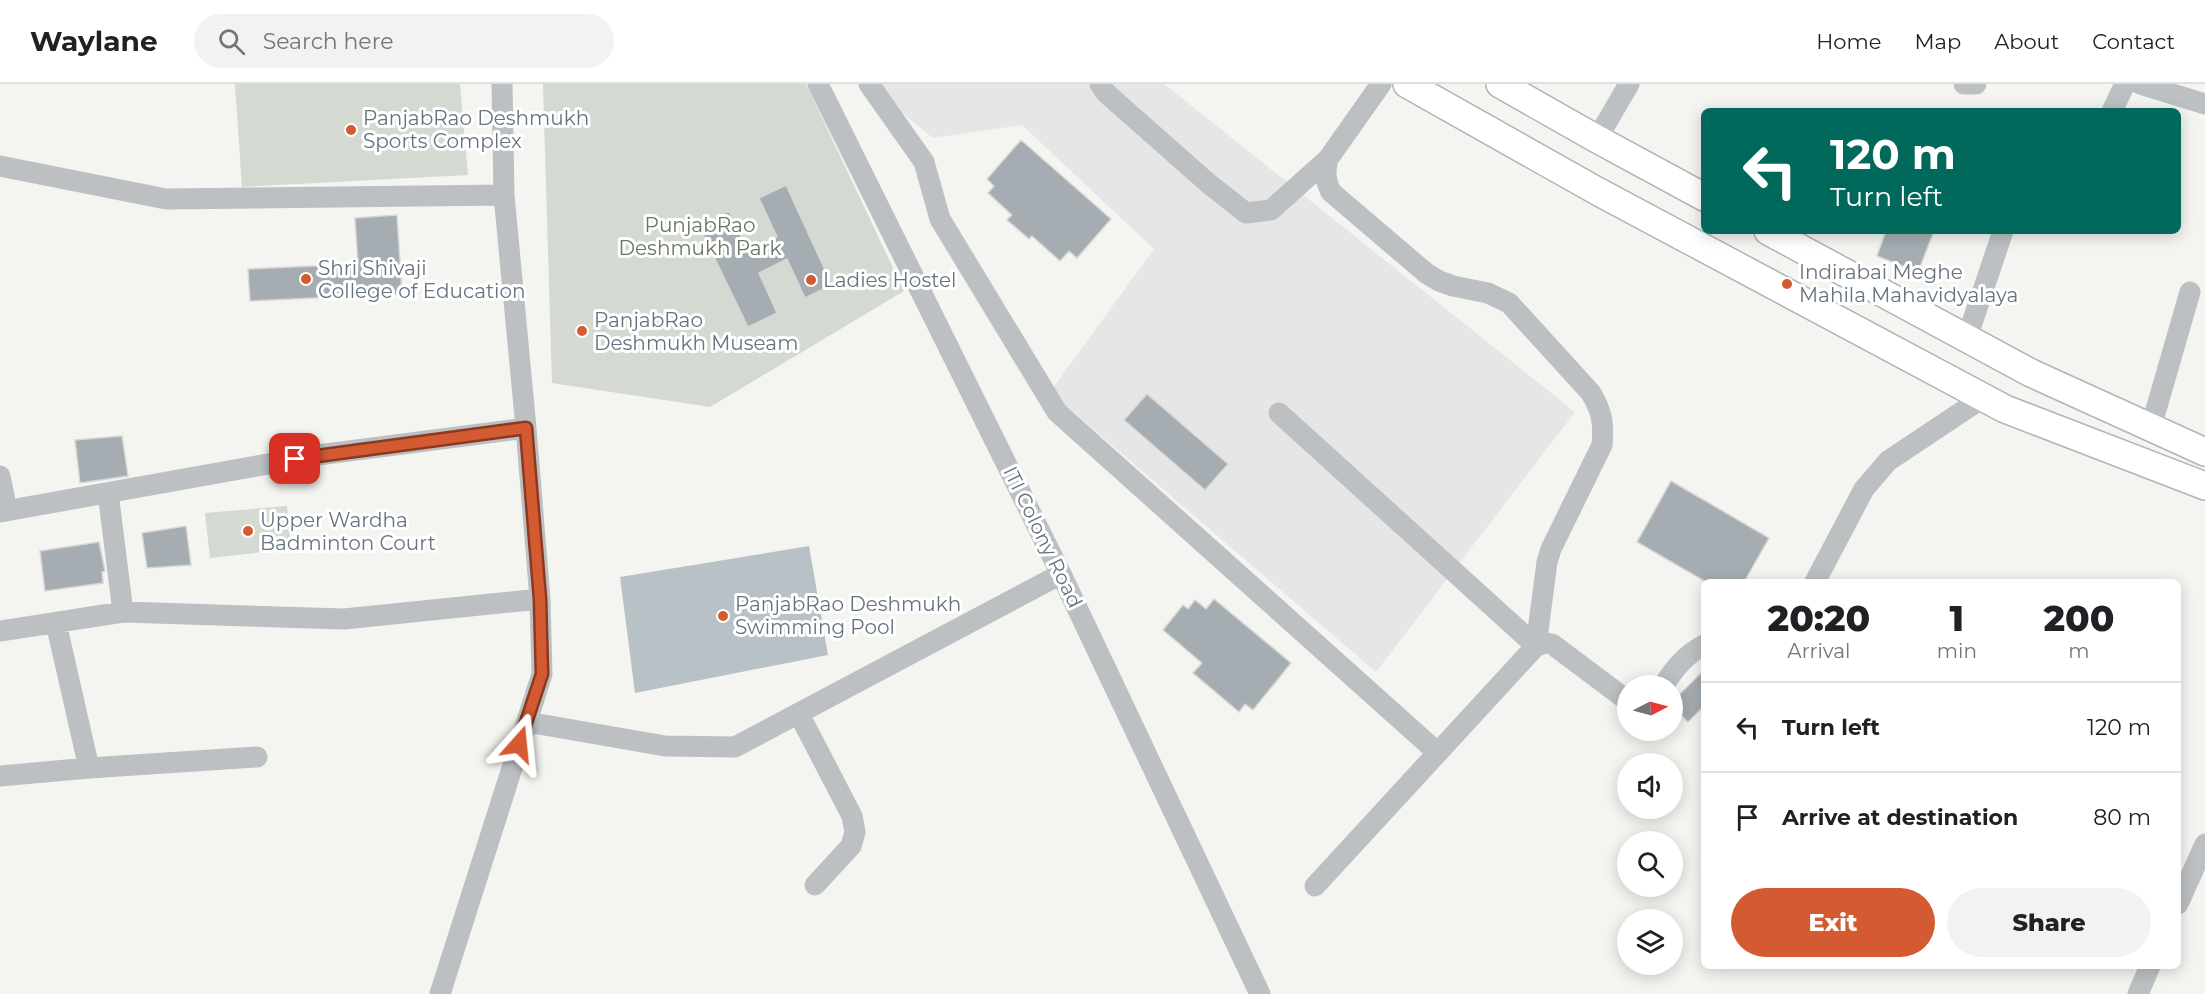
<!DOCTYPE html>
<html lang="en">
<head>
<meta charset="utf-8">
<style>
  body { margin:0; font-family:Montserrat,sans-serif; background:#f2f2f2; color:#202124; height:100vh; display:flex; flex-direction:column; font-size:22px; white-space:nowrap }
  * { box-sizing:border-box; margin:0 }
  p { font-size:20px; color:#757577 }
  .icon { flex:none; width:33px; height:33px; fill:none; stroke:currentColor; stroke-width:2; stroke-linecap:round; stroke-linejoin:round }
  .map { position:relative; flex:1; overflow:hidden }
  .side { position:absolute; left:1701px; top:495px; width:480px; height:390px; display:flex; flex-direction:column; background:#fff; border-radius:9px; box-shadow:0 3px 15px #0003 }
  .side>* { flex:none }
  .guide { position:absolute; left:1701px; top:24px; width:480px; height:126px; border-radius:9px; box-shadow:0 3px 15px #0003; background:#00695c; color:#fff; overflow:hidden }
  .needle { width:39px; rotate:84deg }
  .controls { position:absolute; left:1617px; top:591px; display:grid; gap:12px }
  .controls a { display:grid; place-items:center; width:66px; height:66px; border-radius:50%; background:#fff; box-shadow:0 3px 15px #0003; font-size:30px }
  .pin { position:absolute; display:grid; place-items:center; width:51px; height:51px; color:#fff; margin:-26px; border-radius:12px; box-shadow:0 3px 9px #0006 }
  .me { position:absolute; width:66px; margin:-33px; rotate:18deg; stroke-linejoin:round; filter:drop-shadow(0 0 4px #0008) }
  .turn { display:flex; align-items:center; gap:21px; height:126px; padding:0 30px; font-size:27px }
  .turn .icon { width:78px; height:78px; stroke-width:2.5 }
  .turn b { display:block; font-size:42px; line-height:51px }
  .eta { display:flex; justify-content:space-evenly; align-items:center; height:102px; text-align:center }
  .eta b { font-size:36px; font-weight:800; line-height:42px }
  .cta { display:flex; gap:12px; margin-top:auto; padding:12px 30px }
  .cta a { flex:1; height:69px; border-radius:36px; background:#d45a31; color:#fff; font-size:24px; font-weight:800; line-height:69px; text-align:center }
  .cta a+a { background:#f2f2f2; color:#202124 }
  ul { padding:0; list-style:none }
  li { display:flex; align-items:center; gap:18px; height:90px; padding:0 30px; border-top:2px solid #e0e0e0 }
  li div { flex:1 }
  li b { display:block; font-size:22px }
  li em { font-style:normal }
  header { display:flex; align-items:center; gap:36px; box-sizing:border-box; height:84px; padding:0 30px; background:#fff; border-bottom:2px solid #e0e0e0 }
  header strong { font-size:28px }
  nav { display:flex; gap:33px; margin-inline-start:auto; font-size:21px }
  .search { width:420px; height:54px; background:#f2f2f2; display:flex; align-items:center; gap:15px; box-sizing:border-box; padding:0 21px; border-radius:33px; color:#757577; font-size:22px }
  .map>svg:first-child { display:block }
  .built { fill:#e5e6e5 }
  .green { fill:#d4d9d1 }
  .water { fill:#b7c1c6 }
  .building { fill:#a6adb2; stroke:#d6d6d4; stroke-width:1.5 }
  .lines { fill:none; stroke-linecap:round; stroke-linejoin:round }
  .major-casing { stroke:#b0b4b7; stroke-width:30 }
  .minor { stroke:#bcc0c3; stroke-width:21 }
  .major { stroke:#fff; stroke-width:27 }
  .route-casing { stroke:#8a3a20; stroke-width:15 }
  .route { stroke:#d45a31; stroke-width:10 }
  .poi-dot { fill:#d45a31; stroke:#fff; stroke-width:2 }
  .labels { text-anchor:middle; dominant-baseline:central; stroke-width:6; stroke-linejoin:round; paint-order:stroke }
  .poi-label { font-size:20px; fill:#667480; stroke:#fff; text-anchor:start }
  .park-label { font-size:20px; fill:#687764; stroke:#fff }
  .street-label { font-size:20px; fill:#667480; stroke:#fff }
</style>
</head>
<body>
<header>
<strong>Waylane</strong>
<div class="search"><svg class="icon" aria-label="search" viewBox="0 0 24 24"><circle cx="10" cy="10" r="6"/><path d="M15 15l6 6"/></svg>Search here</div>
<nav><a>Home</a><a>Map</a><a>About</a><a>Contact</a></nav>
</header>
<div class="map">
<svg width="2205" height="910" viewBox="0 0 2205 910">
  <rect width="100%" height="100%" fill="#f4f4f1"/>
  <path class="built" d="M 877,0 L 1164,0 L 1575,328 L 1376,588 L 1050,308 L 1154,165 L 1022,41 L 933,54 L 879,10 Z"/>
  <path class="green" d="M 235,0 L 460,0 L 468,91 L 242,103 Z
    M 543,0 L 806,0 L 904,207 L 710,323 L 552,299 Z
    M 287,422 L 291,465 L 210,474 L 205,429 Z"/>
  <path class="water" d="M 809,462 L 828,571 L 635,609 L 620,493 Z"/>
  <path class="building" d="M 1021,56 L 1111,135 L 1077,174 L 1069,167 L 1060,177 L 1032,152 L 1029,155 L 1007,136 L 1012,131 L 988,109 L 994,102 L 987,95 Z
    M 786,101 L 832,201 L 805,214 L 787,175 L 759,189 L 777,229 L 748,243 L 699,142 L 729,127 L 748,167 L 777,153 L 759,114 Z
    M 397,131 L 402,210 L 250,217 L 248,185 L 358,180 L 355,134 Z
    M 1886,147 L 1934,147 L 1918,188 L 1877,172 Z
    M 1147,310 L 1228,380 L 1205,406 L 1124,336 Z
    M 122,352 L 128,392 L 80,399 L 75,356 Z
    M 1671,397 L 1769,454 L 1744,498 L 1706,498 L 1637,458 Z
    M 186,442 L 191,481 L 147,484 L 142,449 Z
    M 99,458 L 105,487 L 102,488 L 103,499 L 45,507 L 40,467 Z
    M 1214,515 L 1291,579 L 1253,626 L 1245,620 L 1239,628 L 1193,589 L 1202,579 L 1163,546 L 1183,521 L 1188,525 L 1195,516 L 1206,525 Z
    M 1704,586 L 1704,622 L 1688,638 L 1672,622 L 1672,618 Z"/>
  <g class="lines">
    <g class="major-casing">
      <path id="major" d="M 1407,0 L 1597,107 L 2005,325 L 2205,402
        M 1500,0 L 1597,55 L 1704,113
        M 1768,147 L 2031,289 L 2205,368"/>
    </g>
    <path class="minor" d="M 818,0 L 1061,490 L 1260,910
      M 869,0 L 924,78 L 940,135 L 1057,328 L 1438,669
      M 1100,0 L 1106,9 L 1208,99 L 1246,129 L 1271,126 L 1328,75 L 1381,0
      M 1964,0 L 1976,0
      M 2140,0 L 2205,20
      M 2112,27 L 2125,0
      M 1597,55 L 1629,0
      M 0,82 L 166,115 L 504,111
      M 1967,254 L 2003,147
      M 1279,329 L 1536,562 L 1547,478 L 1551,465 L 1602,361 C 1604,338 1602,328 1591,309 L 1509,219 L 1488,209 L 1453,202 L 1439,197 L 1426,189 L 1331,108 C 1325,96 1325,88 1328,75
      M 2151,343 L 2190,208
      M 0,392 L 7,427
      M 108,409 L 123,528
      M 0,428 L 318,371 L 526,344
      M 1815,498 L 1864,405 L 1888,377 L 1984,313
      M 56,539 L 89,684
      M 0,547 L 123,528 L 344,535 L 540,515
      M 1663,602 C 1675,584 1685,571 1704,561
      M 799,630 L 852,732 L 855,748 L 851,762 L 815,801
      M 527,638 L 665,662 L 735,663 L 1061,490
      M 0,692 L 89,684 L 257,673
      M 1315,802 L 1536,562 L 1546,559 L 1552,560 L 1628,617
      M 2178,820 L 2205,760
      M 440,910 L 542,590 L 540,515 L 526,344 L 504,111 L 502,0
      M 2138,910 L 2150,882"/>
    <use href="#major" class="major"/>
  </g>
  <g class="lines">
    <g class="route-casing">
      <path id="route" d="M 295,375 L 526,344 L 540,515 L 542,590 L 519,660"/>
    </g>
    <use href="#route" class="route"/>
  </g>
  <g class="poi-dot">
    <circle cx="351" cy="46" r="6"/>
    <circle cx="306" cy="195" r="6"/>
    <circle cx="811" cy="196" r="6"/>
    <circle cx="1787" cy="200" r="6"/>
    <circle cx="582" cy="247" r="6"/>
    <circle cx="248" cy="447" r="6"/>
    <circle cx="723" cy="532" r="6"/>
  </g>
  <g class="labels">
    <g class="poi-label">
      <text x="363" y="34">PanjabRao Deshmukh<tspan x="363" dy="23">Sports Complex</tspan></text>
      <text x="318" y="184">Shri Shivaji<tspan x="318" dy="23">College of Education</tspan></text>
      <text x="1799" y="188">Indirabai Meghe<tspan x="1799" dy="23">Mahila Mahavidyalaya</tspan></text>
      <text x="823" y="196">Ladies Hostel</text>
      <text x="594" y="236">PanjabRao<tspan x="594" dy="23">Deshmukh Museam</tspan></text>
      <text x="260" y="436">Upper Wardha<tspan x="260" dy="23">Badminton Court</tspan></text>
      <text x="735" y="520">PanjabRao Deshmukh<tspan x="735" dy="23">Swimming Pool</tspan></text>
    </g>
    <g class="park-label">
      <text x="700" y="141">PunjabRao<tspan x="700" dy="23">Deshmukh Park</tspan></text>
    </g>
    <g class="street-label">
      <text transform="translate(1043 453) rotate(64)">ITI Colony Road</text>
    </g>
  </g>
</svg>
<div class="controls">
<a><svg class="needle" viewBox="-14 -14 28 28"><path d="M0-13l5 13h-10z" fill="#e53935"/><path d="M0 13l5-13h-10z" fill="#757577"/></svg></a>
<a><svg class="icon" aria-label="sound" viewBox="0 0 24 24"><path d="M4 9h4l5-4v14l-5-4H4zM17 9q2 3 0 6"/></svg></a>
<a><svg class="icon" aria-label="search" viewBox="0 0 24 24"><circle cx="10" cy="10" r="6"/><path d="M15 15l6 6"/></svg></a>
<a><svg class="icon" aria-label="layers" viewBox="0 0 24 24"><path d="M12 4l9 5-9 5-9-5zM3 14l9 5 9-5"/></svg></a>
</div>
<div class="pin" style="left:295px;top:375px;background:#d93025"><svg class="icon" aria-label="arrive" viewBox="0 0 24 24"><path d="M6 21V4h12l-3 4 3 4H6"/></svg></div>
<svg class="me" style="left:519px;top:660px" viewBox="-20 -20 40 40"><path d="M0-17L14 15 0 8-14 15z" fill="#d45a31" stroke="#fff" stroke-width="4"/></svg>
<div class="guide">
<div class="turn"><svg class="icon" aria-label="left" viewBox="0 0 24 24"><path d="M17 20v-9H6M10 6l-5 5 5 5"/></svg><div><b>120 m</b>Turn left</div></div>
</div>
<section class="side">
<div class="eta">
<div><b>20:20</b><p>Arrival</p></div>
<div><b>1</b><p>min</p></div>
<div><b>200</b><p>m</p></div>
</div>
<ul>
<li><svg class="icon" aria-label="left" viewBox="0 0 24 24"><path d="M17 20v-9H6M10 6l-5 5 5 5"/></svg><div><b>Turn left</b></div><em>120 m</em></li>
<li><svg class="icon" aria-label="arrive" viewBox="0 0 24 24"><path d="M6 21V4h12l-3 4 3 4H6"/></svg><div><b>Arrive at destination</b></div><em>80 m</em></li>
</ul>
<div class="cta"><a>Exit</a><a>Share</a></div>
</section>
</div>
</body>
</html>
